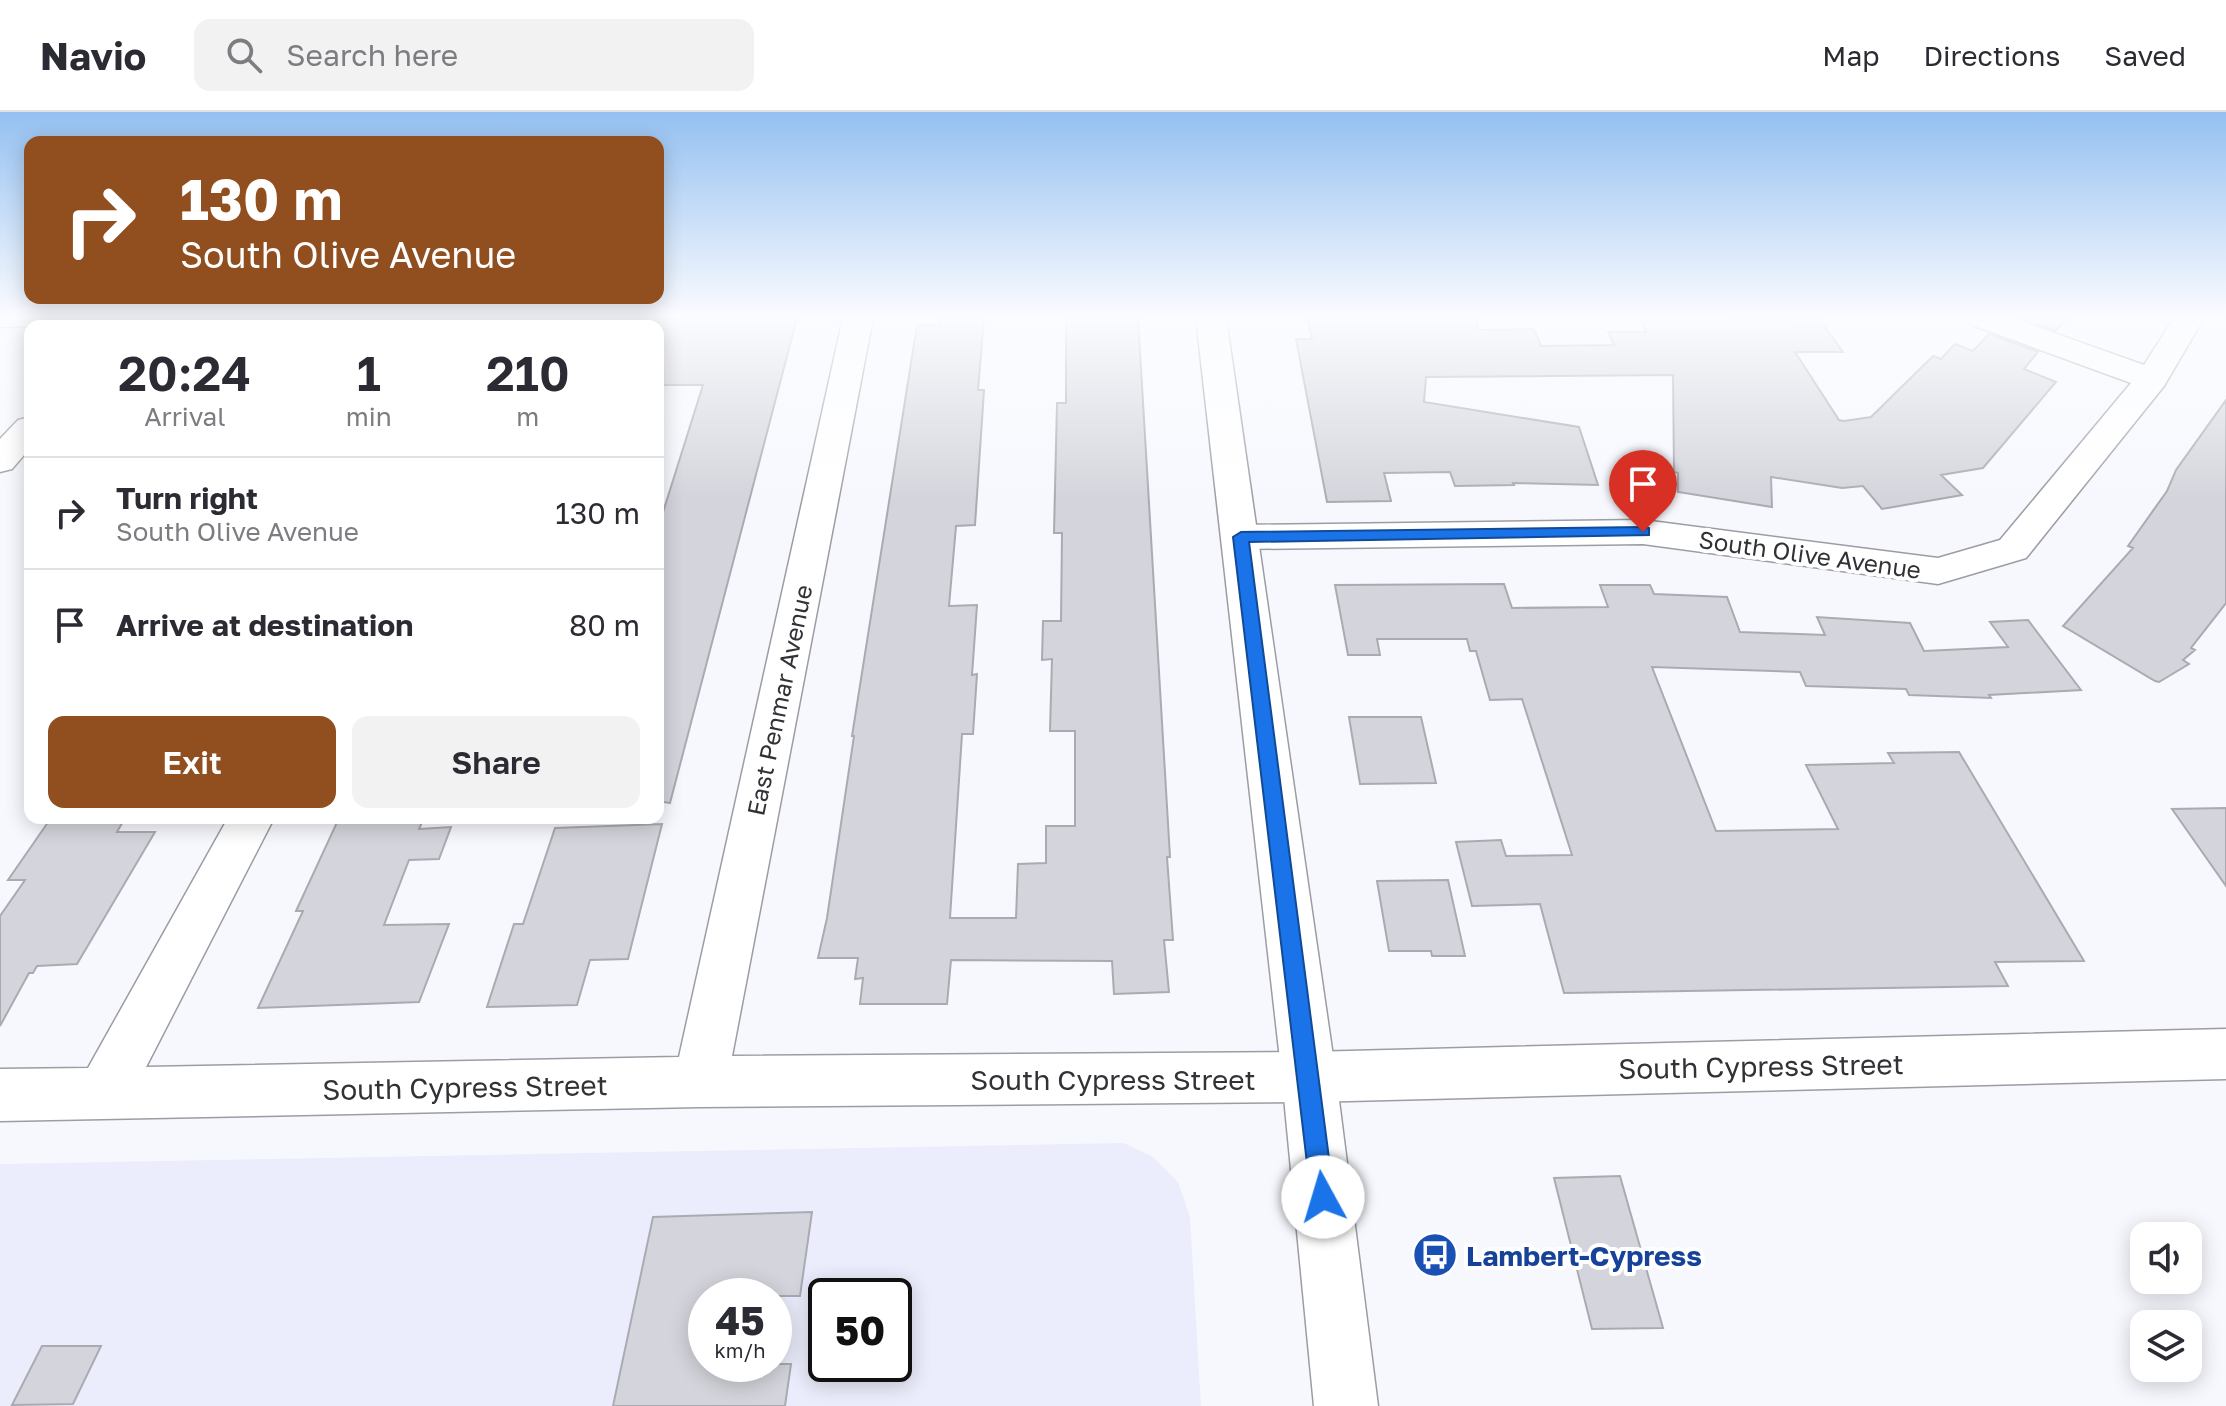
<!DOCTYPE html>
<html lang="en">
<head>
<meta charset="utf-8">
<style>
  body { margin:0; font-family:"Golos Text",sans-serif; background:#f2f2f3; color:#2b2b33; height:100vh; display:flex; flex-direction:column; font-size:30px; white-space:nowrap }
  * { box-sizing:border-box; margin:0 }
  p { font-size:26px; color:#7c7c81 }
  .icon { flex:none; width:44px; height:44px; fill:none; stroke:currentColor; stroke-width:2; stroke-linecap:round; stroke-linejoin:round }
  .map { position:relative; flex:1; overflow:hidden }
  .panel { position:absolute; left:24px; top:208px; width:640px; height:504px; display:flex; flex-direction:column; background:#fff; border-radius:16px; box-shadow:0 4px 20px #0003 }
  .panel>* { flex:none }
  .banner { position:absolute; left:24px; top:24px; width:640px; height:168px; border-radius:16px; box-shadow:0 4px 20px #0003; background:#914e1f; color:#fff; overflow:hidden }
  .tools { position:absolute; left:2130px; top:1110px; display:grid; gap:16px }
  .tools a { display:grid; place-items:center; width:72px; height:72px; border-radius:16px; background:#fff; box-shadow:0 4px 20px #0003; font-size:40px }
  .speed { position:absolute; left:688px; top:1166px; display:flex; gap:16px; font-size:40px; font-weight:700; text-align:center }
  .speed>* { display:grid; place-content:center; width:104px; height:104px; border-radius:50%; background:#fff; box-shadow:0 4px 20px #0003; line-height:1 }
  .speed small { font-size:20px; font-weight:400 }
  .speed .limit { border:4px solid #111; border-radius:12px; background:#fff; color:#111 }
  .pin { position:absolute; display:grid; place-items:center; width:68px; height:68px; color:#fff; margin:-82px -34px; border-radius:50% 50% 50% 0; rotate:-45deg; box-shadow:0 0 8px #0007 }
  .pin .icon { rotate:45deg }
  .me { position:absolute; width:88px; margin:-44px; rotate:354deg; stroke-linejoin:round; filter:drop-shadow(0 0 6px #0008) }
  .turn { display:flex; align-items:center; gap:28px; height:168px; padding:0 24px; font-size:36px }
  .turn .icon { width:104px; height:104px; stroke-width:2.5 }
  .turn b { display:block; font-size:56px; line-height:68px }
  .eta { display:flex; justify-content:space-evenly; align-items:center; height:136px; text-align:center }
  .eta b { font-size:48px; font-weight:600; line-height:56px }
  .button { display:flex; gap:16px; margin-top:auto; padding:16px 24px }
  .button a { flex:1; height:92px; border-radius:16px; background:#914e1f; color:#fff; font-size:32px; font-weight:600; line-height:92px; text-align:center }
  .button a+a { background:#f2f2f3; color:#2b2b33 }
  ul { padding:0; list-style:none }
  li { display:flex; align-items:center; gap:24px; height:112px; padding:0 24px; border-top:2px solid #e1e1e2 }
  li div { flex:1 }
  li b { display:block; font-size:30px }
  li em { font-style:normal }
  header { display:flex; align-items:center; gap:48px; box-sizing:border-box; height:112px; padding:0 40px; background:#fff; border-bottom:2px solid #e1e1e2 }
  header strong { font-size:38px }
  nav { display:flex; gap:44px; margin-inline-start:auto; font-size:28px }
  .search { width:560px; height:72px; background:#f2f2f3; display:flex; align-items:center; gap:20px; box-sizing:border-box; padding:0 28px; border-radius:16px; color:#7c7c81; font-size:30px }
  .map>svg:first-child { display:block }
  .built { fill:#ebedfc; fill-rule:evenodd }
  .building { fill:#d4d5dc; stroke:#aaabb2; stroke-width:2 }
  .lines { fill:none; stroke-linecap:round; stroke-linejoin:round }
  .street-casing { stroke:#9c9da4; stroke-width:3 }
  .secondary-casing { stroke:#9c9da4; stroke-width:3 }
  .street { fill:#fff; fill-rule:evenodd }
  .secondary { fill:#fff; fill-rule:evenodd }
  .route { fill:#1a73e8; stroke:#114b97; stroke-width:2 }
  .labels { text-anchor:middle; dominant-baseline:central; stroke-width:8; stroke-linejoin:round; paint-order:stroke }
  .street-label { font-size:24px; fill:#313235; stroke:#fff }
  .near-street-label { font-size:28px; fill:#313235; stroke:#fff }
  .near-transit-label { font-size:28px; font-weight:bold; fill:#164399; stroke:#fff; text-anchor:start }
</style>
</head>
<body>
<header>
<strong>Navio</strong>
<div class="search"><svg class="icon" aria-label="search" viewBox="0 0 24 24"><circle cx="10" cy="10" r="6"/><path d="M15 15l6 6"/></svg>Search here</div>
<nav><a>Map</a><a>Directions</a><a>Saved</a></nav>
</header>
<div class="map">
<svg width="2226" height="1294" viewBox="0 0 2226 1294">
  <rect width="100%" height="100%" fill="#f7f8fe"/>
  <path class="built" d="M 1124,1031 L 1153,1045 L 1178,1070 L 1190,1105 L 1201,1294 L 0,1294 L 0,1052 ZM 706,1184 L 774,1184 L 774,1252 L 706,1252 ZM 826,1184 L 894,1184 L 894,1252 L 826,1252 Z"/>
  <path class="building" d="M 658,206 L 797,206 L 670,691 L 658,689 L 658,416 L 703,273 L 658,273 Z
    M 941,206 L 984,206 L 978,278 L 984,278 L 975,413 L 956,414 L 949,494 L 977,493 L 972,563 L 977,562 L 973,622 L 962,622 L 950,806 L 1016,806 L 1018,752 L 1046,751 L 1046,714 L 1075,714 L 1075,619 L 1050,619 L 1052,547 L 1042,548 L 1043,509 L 1061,509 L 1062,421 L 1054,421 L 1057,291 L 1066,291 L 1066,206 L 1138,206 L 1170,745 L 1167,745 L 1173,828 L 1164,828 L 1169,880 L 1114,882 L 1112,849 L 951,848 L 947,892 L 860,892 L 863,866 L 855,867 L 858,846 L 818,846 L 827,806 L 854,624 L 852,624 L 917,213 L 940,213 Z
    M 1307,206 L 1475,206 L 1479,218 L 1534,217 L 1541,234 L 1614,233 L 1608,220 L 1646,220 L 1641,210 L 1819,207 L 1843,240 L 1795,240 L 1839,308 L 1844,309 L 1871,305 L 1933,244 L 1941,247 L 1955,232 L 1973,239 L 1989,222 L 2038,240 L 2024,257 L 2056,270 L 1983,356 L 1941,363 L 1962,383 L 1882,397 L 1863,374 L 1842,376 L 1771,365 L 1772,395 L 1678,380 L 1678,361 L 1674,360 L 1673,263 L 1426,265 L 1424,290 L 1579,315 L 1598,373 L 1513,371 L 1514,373 L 1455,374 L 1450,360 L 1384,361 L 1391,389 L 1327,390 L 1296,227 L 1312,227 Z
    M 2020,206 L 2067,206 L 2056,219 Z
    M 2226,288 L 2226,491 L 2191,536 L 2195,538 L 2183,548 L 2189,552 L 2159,570 L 2155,569 L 2063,514 L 2133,436 L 2128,434 L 2167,379 L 2176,358 Z
    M 1504,472 L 1512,496 L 1608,495 L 1600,473 L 1650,473 L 1654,482 L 1727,485 L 1740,520 L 1825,523 L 1817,505 L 1910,511 L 1924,539 L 2008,535 L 1990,510 L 2028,508 L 2081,578 L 1989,583 L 1991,586 L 1909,583 L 1906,577 L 1806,574 L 1800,560 L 1652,555 L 1716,719 L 1838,717 L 1806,653 L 1894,651 L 1888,641 L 1959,640 L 2084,849 L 1995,850 L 2008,874 L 1564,881 L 1540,792 L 1472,794 L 1456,730 L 1501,728 L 1506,744 L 1572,743 L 1522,587 L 1490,588 L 1476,539 L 1470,539 L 1467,527 L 1377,527 L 1380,543 L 1348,543 L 1335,473 Z
    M 1349,605 L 1421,605 L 1436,671 L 1360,672 Z
    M 2226,696 L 2226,774 L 2172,697 Z
    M 51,706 L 125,706 L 117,720 L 155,720 L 77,852 L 37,854 L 33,861 L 29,861 L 0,914 L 0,804 L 25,768 L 8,768 Z
    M 339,706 L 424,706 L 419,717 L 451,715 L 439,747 L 409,748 L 384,813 L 449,812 L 419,890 L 258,896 L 303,799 L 296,799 Z
    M 662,712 L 628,847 L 590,848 L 577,893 L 487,895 L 514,812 L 523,812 L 555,716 Z
    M 1448,768 L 1465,844 L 1432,844 L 1431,839 L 1389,839 L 1377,769 Z
    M 1620,1064 L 1663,1216 L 1592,1217 L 1554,1066 Z
    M 812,1100 L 800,1184 L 706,1184 L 706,1252 L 791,1252 L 785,1294 L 613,1294 L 653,1105 Z
    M 42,1234 L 101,1234 L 73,1292 L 12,1293 Z"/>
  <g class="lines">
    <g class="street-casing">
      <path id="street" d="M 0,206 L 52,206 L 42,214 L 0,215 Z
        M 112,206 L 144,206 L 139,214 L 105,214 Z
        M 504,206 L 534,206 L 530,214 L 498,214 Z
        M 843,206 L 873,206 L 732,944 L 1309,940 L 2226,917 L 2226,967 L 1309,990 L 700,995 L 0,1009 L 0,957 L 88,956 L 228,706 L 274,706 L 146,955 L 679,945 Z
        M 1968,206 L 2012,206 L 2144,253 L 2174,206 L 2204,206 L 2164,274 L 2026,446 L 1938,472 L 1643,432 L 1241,437 L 1228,434 L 1222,425 L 1228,416 L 1241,413 L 1643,408 L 1938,446 L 2000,428 L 2131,271 L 1972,213 Z
        M 30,305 L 30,336 L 12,357 L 0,360 L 0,327 L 18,308 Z"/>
    </g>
    <g class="secondary-casing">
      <path id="secondary" d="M 1196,206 L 1226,206 L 1336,965 L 1378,1294 L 1314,1294 L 1282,965 Z"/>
    </g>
    <use href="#street" class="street"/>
    <use href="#secondary" class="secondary"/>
  </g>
  <linearGradient id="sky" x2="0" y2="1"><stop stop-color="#94c0f1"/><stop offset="0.53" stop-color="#fbfcff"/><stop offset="1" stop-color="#fbfcff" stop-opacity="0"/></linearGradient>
  <rect width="2226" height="387" fill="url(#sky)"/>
  <path class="route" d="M 1643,415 L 1649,416 L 1649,423 L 1249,430 L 1334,1085 L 1331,1093 L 1323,1097 L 1314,1093 L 1311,1085 L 1233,425 L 1241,420 Z"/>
  <defs>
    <g id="bus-disc" transform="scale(2.3)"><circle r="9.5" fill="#1a4fb4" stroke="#fff"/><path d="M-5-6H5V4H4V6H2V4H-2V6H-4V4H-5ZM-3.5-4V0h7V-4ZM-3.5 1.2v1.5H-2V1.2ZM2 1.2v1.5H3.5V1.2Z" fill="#fff"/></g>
  </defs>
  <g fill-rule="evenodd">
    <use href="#bus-disc" x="1435" y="1143"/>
  </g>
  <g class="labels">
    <g class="street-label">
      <text transform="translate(1810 442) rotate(8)">South Olive Avenue</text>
      <text transform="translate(779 588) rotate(-78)">East Penmar Avenue</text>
    </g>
    <g class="near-street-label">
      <text transform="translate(1761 954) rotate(-1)">South Cypress Street</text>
      <text x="1113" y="967">South Cypress Street</text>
      <text transform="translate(465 975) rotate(-1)">South Cypress Street</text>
    </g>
    <g class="near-transit-label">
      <text x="1466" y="1143">Lambert-Cypress</text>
    </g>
  </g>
</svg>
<div class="tools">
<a><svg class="icon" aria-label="sound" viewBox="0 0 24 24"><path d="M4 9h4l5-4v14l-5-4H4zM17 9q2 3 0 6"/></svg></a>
<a><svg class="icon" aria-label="layers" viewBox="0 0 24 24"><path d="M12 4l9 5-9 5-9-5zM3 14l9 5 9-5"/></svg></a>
</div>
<div class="speed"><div>45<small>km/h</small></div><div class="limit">50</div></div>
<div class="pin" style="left:1643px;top:420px;background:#d93025"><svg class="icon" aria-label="arrive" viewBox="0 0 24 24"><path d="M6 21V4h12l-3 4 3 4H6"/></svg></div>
<svg class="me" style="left:1323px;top:1085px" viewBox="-20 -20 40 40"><circle r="19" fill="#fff"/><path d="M0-13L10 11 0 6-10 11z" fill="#1a73e8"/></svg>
<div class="banner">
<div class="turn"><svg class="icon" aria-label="right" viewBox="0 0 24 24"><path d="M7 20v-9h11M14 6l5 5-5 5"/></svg><div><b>130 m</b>South Olive Avenue</div></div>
</div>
<section class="panel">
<div class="eta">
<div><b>20:24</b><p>Arrival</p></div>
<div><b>1</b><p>min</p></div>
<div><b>210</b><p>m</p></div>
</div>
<ul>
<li><svg class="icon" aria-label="right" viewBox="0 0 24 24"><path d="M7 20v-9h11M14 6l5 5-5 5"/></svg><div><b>Turn right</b><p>South Olive Avenue</p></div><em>130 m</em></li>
<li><svg class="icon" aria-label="arrive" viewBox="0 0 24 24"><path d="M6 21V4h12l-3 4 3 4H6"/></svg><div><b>Arrive at destination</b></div><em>80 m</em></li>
</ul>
<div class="button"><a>Exit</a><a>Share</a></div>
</section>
</div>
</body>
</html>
